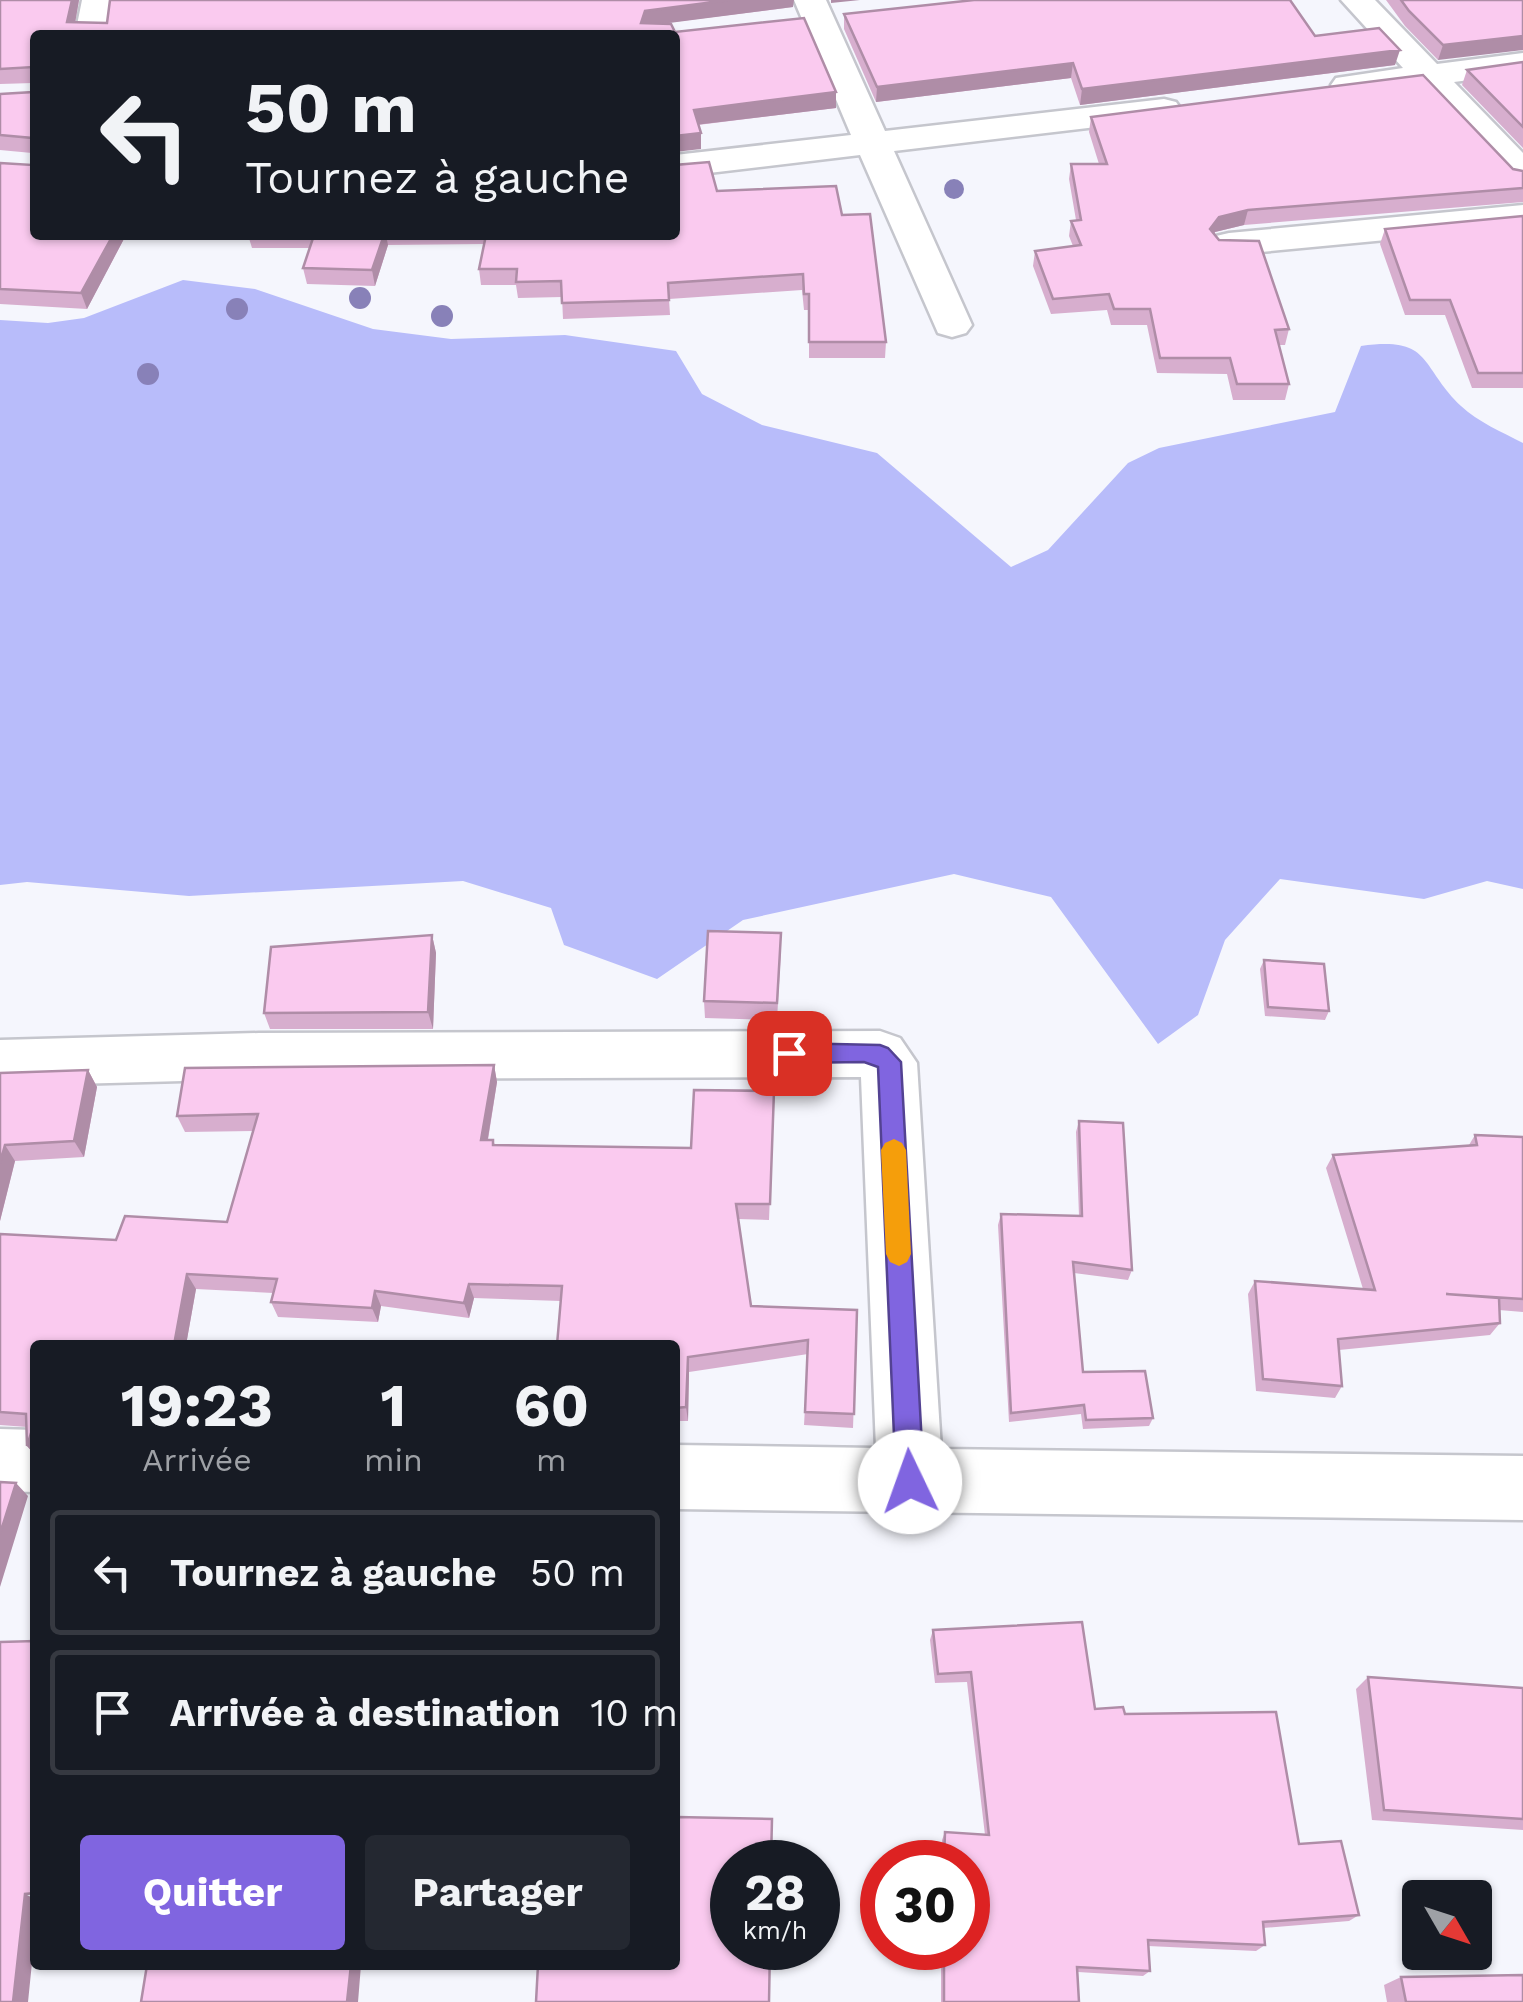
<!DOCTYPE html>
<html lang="fr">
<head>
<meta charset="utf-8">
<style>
  body { margin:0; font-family:"Work Sans",sans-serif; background:#242831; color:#f1f3f6; height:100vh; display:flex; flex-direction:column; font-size:38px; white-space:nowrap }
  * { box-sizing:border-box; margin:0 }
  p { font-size:32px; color:#9ea1a6 }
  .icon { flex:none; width:55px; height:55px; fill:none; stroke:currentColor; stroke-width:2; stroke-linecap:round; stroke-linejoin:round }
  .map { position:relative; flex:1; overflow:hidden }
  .sheet { position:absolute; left:30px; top:1340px; width:650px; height:630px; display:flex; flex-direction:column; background:#171b24; border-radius:10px; box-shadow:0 2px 8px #0004 }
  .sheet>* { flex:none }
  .guide { position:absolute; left:30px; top:30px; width:650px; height:210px; border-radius:10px; box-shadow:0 2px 8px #0004; background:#171b24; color:#f1f3f6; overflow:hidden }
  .needle { width:65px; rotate:129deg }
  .buttons { position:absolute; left:1402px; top:1880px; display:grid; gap:20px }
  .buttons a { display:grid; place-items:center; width:90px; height:90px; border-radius:10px; background:#171b24; box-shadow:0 2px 8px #0004; font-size:50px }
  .speed { position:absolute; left:710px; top:1840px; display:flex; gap:20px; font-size:50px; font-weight:700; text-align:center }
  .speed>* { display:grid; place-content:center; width:130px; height:130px; border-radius:50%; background:#171b24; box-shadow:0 2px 8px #0004; line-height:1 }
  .speed small { font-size:25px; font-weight:400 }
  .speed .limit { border:15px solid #d22; background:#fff; color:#111 }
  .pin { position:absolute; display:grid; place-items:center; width:85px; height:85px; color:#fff; margin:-42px; border-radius:20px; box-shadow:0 5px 15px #0006 }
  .me { position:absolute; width:110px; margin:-55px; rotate:357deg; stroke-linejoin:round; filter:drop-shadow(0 0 8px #0008) }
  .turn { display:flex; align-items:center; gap:35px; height:210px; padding:0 50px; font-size:45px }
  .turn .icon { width:130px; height:130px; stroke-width:2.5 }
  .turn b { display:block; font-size:70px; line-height:85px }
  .eta { display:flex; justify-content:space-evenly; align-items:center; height:170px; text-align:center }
  .eta b { font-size:60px; font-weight:700; line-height:70px }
  .button { display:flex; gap:20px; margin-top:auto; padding:20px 50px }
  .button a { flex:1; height:115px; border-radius:10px; background:#8065e0; color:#fff; font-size:40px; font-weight:700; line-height:115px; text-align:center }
  .button a+a { background:#242831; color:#f1f3f6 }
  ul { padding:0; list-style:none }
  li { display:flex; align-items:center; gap:30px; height:125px; margin:0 20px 15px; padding:0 30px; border:5px solid #363941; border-radius:10px }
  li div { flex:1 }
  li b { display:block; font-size:38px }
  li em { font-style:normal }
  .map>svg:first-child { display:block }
  .green { fill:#b8bcfa }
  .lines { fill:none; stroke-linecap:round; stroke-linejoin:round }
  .minor-casing { stroke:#c5c6cd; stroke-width:5 }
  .minor { fill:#fff; fill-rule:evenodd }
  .tree { fill:#8881b8 }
  .wall { fill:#d7aece }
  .shaded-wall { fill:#af8da7 }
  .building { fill:#facaef; stroke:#af8da7; stroke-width:2.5 }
  .route { fill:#8065e0; stroke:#534292; stroke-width:2.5 }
  .slow { fill:#f59e0b }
</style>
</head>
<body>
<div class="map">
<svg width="1523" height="2002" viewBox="0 0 1523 2002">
  <rect width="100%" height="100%" fill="#f5f6fd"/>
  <path class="green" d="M 183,280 L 255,289 L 373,329 L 451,339 L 565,335 L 676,351 L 702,394 L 762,425 L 877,453 L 1011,567 L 1048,550 L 1128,463 L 1159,448 L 1335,412 L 1361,346 C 1433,336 1419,366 1461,406 C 1478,422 1502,432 1523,443 L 1523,889 L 1487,881 L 1424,899 L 1280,879 L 1225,940 L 1198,1015 L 1158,1044 L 1051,897 L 954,874 L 743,920 L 657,979 L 564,945 L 551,908 L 463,881 L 189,896 L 27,882 L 0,885 L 0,320 L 48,323 L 84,318 Z"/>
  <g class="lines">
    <g class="minor-casing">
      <path id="minor" d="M 82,0 L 114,0 L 109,35 L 75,35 Z
        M 794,0 L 826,0 L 885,131 L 1164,99 L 1176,102 L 1181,109 L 1176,116 L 1164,119 L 894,151 L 972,325 L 966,333 L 952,337 L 938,333 L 860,155 L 675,177 L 675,155 L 851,135 Z
        M 1341,0 L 1375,0 L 1437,64 L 1523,53 L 1523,73 L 1454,82 L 1523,153 L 1523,185 L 1510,182 L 1420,86 L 1348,95 L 1336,92 L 1331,85 L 1336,78 L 1403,68 Z
        M 1523,205 L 1523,227 L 1229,255 L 1216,252 L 1210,244 L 1216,236 L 1229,233 Z
        M 880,1031 L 900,1038 L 917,1063 L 941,1449 L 1523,1456 L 1523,1520 L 675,1509 L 675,1445 L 876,1448 L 861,1077 L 259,1079 L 0,1086 L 0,1040 L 259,1033 Z
        M 0,1429 L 35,1430 L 35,1492 L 0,1491 Z"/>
    </g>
    <use href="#minor" class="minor"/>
  </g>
  <g class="tree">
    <circle cx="954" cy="189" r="10"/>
    <circle cx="360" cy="298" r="11"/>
    <circle cx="237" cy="309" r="11"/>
    <circle cx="442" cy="316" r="11"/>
    <circle cx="148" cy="374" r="11"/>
  </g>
  <path class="wall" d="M 0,0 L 79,0 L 75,22 L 107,23 L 793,7 L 665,23 L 675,32 L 836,108 L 698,125 L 701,133 L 701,149 L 675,35 L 35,235 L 126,235 L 87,309 L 0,304 L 0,163 L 32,165 L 32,153 L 0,150 L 0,94 L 33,92 L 33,83 L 0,84 Z
    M 1386,0 L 1523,0 L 1438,60 L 1405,26 Z
    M 844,14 L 1315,36 L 1395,65 L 1080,105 L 1071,78 L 876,102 L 844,29 Z
    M 1523,62 L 1523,148 L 1462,85 L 1467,70 Z
    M 1091,117 L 1523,171 L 1523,202 L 1244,225 L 1215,232 L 1214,234 L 1289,329 L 1285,345 L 1279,345 L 1289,384 L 1285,400 L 1233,400 L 1227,374 L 1157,373 L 1147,325 L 1111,325 L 1107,310 L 1051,314 L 1033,266 L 1035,251 L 1073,246 L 1069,236 L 1071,221 L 1076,220 L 1069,179 L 1071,164 L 1099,164 L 1089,132 Z
    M 717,191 L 842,215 L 886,342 L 885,358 L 809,358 L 809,310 L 804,310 L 802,290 L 669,299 L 670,315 L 563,319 L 562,297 L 518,298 L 516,285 L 481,285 L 479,269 L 484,244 L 388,245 L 375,286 L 307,284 L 303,268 L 310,248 L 252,248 L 248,235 L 675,235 Z
    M 1523,216 L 1523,388 L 1472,388 L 1445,315 L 1405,315 L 1380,244 L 1385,229 Z
    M 432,935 L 436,953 L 433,1029 L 270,1029 L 264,1013 Z
    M 781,950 L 777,1020 L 705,1018 L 704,1001 Z
    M 1264,960 L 1329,1011 L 1325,1020 L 1265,1016 L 1260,969 Z
    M 494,1065 L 497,1082 L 488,1140 L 493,1140 L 495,1145 L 691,1148 L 774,1091 L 769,1220 L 738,1219 L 751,1306 L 857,1310 L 853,1428 L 804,1425 L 808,1354 L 689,1372 L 688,1421 L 675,1421 L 675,1345 L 561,1301 L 474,1298 L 469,1318 L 381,1306 L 378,1322 L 278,1317 L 271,1302 L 273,1293 L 196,1289 L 186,1345 L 35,1345 L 35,1455 L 27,1446 L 27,1427 L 0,1425 L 0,1234 L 116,1240 L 227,1222 L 253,1131 L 185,1132 L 177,1116 Z
    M 88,1070 L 97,1087 L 84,1157 L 15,1161 L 0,1221 L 0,1073 Z
    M 1079,1121 L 1132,1270 L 1128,1280 L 1074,1273 L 1083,1372 L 1153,1418 L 1149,1426 L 1083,1429 L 1081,1414 L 1009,1422 L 998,1225 L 1001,1214 L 1079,1216 L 1076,1132 Z
    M 1475,1135 L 1523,1137 L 1523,1312 L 1499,1310 L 1500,1323 L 1490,1335 L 1339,1350 L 1342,1386 L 1335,1398 L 1256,1391 L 1248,1294 L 1255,1281 L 1363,1289 L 1326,1168 L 1333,1155 L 1469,1145 Z
    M 675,1509 L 677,1525 L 679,1671 L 675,1672 Z
    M 933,1630 L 1095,1709 L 1125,1714 L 1299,1844 L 1359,1915 L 1349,1921 L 1263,1928 L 1265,1945 L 1256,1951 L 1148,1946 L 1150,1971 L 1143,1976 L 1078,1972 L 1079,2002 L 941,2002 L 941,1948 L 968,1948 L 968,1862 L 941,1862 L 942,1840 L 945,1832 L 985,1835 L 967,1682 L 935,1683 L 930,1640 Z
    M 1368,1677 L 1523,1688 L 1523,1830 L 1372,1820 L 1356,1689 Z
    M 1401,1977 L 1523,2002 L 1387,2002 L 1384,1985 Z"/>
  <path class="shaded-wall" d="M 72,0 L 79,0 L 73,35 L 67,22 Z
    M 729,0 L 794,0 L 793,7 L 646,26 L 641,23 L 645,11 Z
    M 831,0 L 860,0 L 831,3 Z
    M 1523,36 L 1523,50 L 1438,60 L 1443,45 Z
    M 1400,50 L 1395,65 L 1080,105 L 1082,89 Z
    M 1073,63 L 1071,78 L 876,102 L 877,87 Z
    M 836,92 L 836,108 L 695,125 L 694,110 Z
    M 701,133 L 701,149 L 675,152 L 675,136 Z
    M 1248,210 L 1244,225 L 1215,232 L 1206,244 L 1210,229 L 1219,217 Z
    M 113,235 L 126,235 L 87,309 L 81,293 Z
    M 384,235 L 386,235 L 388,245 L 375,286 L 372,270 Z
    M 432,935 L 436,953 L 433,1029 L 428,1012 Z
    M 494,1065 L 497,1082 L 485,1156 L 481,1140 Z
    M 88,1070 L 97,1087 L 84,1157 L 74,1141 Z
    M 5,1145 L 15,1161 L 0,1221 L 0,1163 Z
    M 187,1274 L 196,1289 L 186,1345 L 174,1345 Z
    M 469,1284 L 474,1298 L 469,1318 L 464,1303 Z
    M 375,1291 L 381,1306 L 378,1322 L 372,1308 Z
    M 688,1357 L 689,1372 L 688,1421 L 686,1407 Z
    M 35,1420 L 35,1455 L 27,1446 Z
    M 16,1483 L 28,1496 L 0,1587 L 0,1534 Z
    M 675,1509 L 677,1525 L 679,1671 L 677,1658 Z
    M 25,1894 L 35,1899 L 35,1933 L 28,2002 L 13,2002 Z
    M 351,1965 L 361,1965 L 358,2002 L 347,2002 Z"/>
  <path class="building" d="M 0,0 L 72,0 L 67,22 L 107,23 L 110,0 L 729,0 L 645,11 L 641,23 L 671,24 L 675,32 L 804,18 L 836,92 L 694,110 L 701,133 L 675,136 L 675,35 L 35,35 L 35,235 L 113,235 L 81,293 L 0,289 L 0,163 L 32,165 L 32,138 L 0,135 L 0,94 L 33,92 L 33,67 L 0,69 Z
    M 974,0 L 1290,0 L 1315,36 L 1379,28 L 1400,50 L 1082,89 L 1073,63 L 877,87 L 844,14 Z
    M 1401,0 L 1523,0 L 1523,36 L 1443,45 L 1409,11 Z
    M 1523,62 L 1523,127 L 1467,70 Z
    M 1423,75 L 1513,169 L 1523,171 L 1523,188 L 1248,210 L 1219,217 L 1210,229 L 1219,240 L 1259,241 L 1289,329 L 1275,330 L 1289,384 L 1237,384 L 1230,358 L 1160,358 L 1150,309 L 1114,309 L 1109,294 L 1053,299 L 1035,251 L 1081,245 L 1071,221 L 1081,220 L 1071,164 L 1107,164 L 1091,117 Z
    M 709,162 L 717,191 L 836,186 L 842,215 L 870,214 L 886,342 L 809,342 L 809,294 L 804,294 L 803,274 L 668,283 L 669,300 L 562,303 L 561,281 L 516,282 L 517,269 L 479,269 L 486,235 L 675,235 L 675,165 Z
    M 1523,216 L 1523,373 L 1478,373 L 1450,300 L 1410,300 L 1385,229 Z
    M 314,235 L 384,235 L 372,270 L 303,268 Z
    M 708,931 L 781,933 L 777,1003 L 704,1001 Z
    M 432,935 L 428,1012 L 264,1013 L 271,947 Z
    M 1264,960 L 1324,964 L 1329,1011 L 1268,1007 Z
    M 494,1065 L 481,1140 L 493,1140 L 493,1145 L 691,1148 L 694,1090 L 774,1091 L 770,1204 L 736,1204 L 751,1306 L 857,1310 L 854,1414 L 805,1412 L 808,1340 L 688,1357 L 686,1407 L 675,1408 L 675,1345 L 557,1345 L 562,1286 L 469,1284 L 464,1303 L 375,1291 L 372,1308 L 271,1302 L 277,1279 L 187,1274 L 174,1345 L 35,1345 L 35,1420 L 27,1446 L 26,1414 L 0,1412 L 0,1234 L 116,1240 L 125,1216 L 227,1222 L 258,1114 L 177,1116 L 185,1068 Z
    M 88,1070 L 74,1141 L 5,1145 L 0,1163 L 0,1073 Z
    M 1079,1121 L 1123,1123 L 1132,1270 L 1073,1262 L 1083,1372 L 1145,1371 L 1153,1418 L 1086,1420 L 1084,1405 L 1011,1413 L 1001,1214 L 1082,1216 Z
    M 1475,1135 L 1523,1137 L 1523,1299 L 1446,1294 L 1499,1298 L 1500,1323 L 1338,1339 L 1342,1386 L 1263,1379 L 1255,1281 L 1375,1290 L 1333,1155 L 1477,1145 Z
    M 0,1482 L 16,1483 L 0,1534 Z
    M 675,1509 L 677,1658 L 675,1658 Z
    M 1082,1622 L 1095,1709 L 1123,1707 L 1125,1714 L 1276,1712 L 1299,1844 L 1341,1841 L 1359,1915 L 1263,1922 L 1265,1945 L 1148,1940 L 1150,1971 L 1077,1967 L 1079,2002 L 944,2002 L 944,1948 L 968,1948 L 968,1862 L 944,1862 L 945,1832 L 989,1835 L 971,1672 L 938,1674 L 933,1630 Z
    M 35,1641 L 35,1893 L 25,1894 L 13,2002 L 0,2002 L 0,1642 Z
    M 1368,1677 L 1523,1688 L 1523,1819 L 1384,1810 Z
    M 677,1817 L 772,1819 L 771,1862 L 732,1862 L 732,1948 L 770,1948 L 769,2002 L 536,2002 L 538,1965 L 675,1965 L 675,1860 Z
    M 147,1965 L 351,1965 L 347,2002 L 141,2002 Z
    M 1523,1975 L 1523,2002 L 1406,2002 L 1401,1977 Z"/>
  <path class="route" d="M 789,1043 L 880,1045 L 888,1048 L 901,1062 L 924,1482 L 920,1491 L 910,1495 L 900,1491 L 896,1482 L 878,1067 L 864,1062 L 789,1063 L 781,1060 L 777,1053 L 781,1046 Z"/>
  <path class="slow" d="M 894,1139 L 902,1143 L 906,1150 L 911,1254 L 907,1262 L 899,1266 L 890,1262 L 886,1254 L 881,1150 L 885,1143 Z"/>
</svg>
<div class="buttons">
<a><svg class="needle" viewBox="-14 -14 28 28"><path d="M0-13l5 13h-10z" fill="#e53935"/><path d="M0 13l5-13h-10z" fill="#9ea1a6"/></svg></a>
</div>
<div class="speed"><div>28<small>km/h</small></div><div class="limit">30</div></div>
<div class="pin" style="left:789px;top:1053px;background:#d93025"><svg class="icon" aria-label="arrive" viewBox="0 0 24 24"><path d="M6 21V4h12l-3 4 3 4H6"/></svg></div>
<svg class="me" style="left:910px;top:1482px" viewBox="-20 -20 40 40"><circle r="19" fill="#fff"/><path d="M0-13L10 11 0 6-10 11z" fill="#8065e0"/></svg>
<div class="guide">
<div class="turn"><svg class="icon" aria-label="left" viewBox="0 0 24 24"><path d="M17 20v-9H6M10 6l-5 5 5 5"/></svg><div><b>50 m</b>Tournez à gauche</div></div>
</div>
<section class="sheet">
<div class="eta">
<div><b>19:23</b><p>Arrivée</p></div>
<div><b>1</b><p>min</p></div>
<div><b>60</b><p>m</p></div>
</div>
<ul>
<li><svg class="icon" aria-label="left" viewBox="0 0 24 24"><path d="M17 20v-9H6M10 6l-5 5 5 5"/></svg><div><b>Tournez à gauche</b></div><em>50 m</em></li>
<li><svg class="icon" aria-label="arrive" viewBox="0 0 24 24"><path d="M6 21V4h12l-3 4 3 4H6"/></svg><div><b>Arrivée à destination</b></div><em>10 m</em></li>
</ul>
<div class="button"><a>Quitter</a><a>Partager</a></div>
</section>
</div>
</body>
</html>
